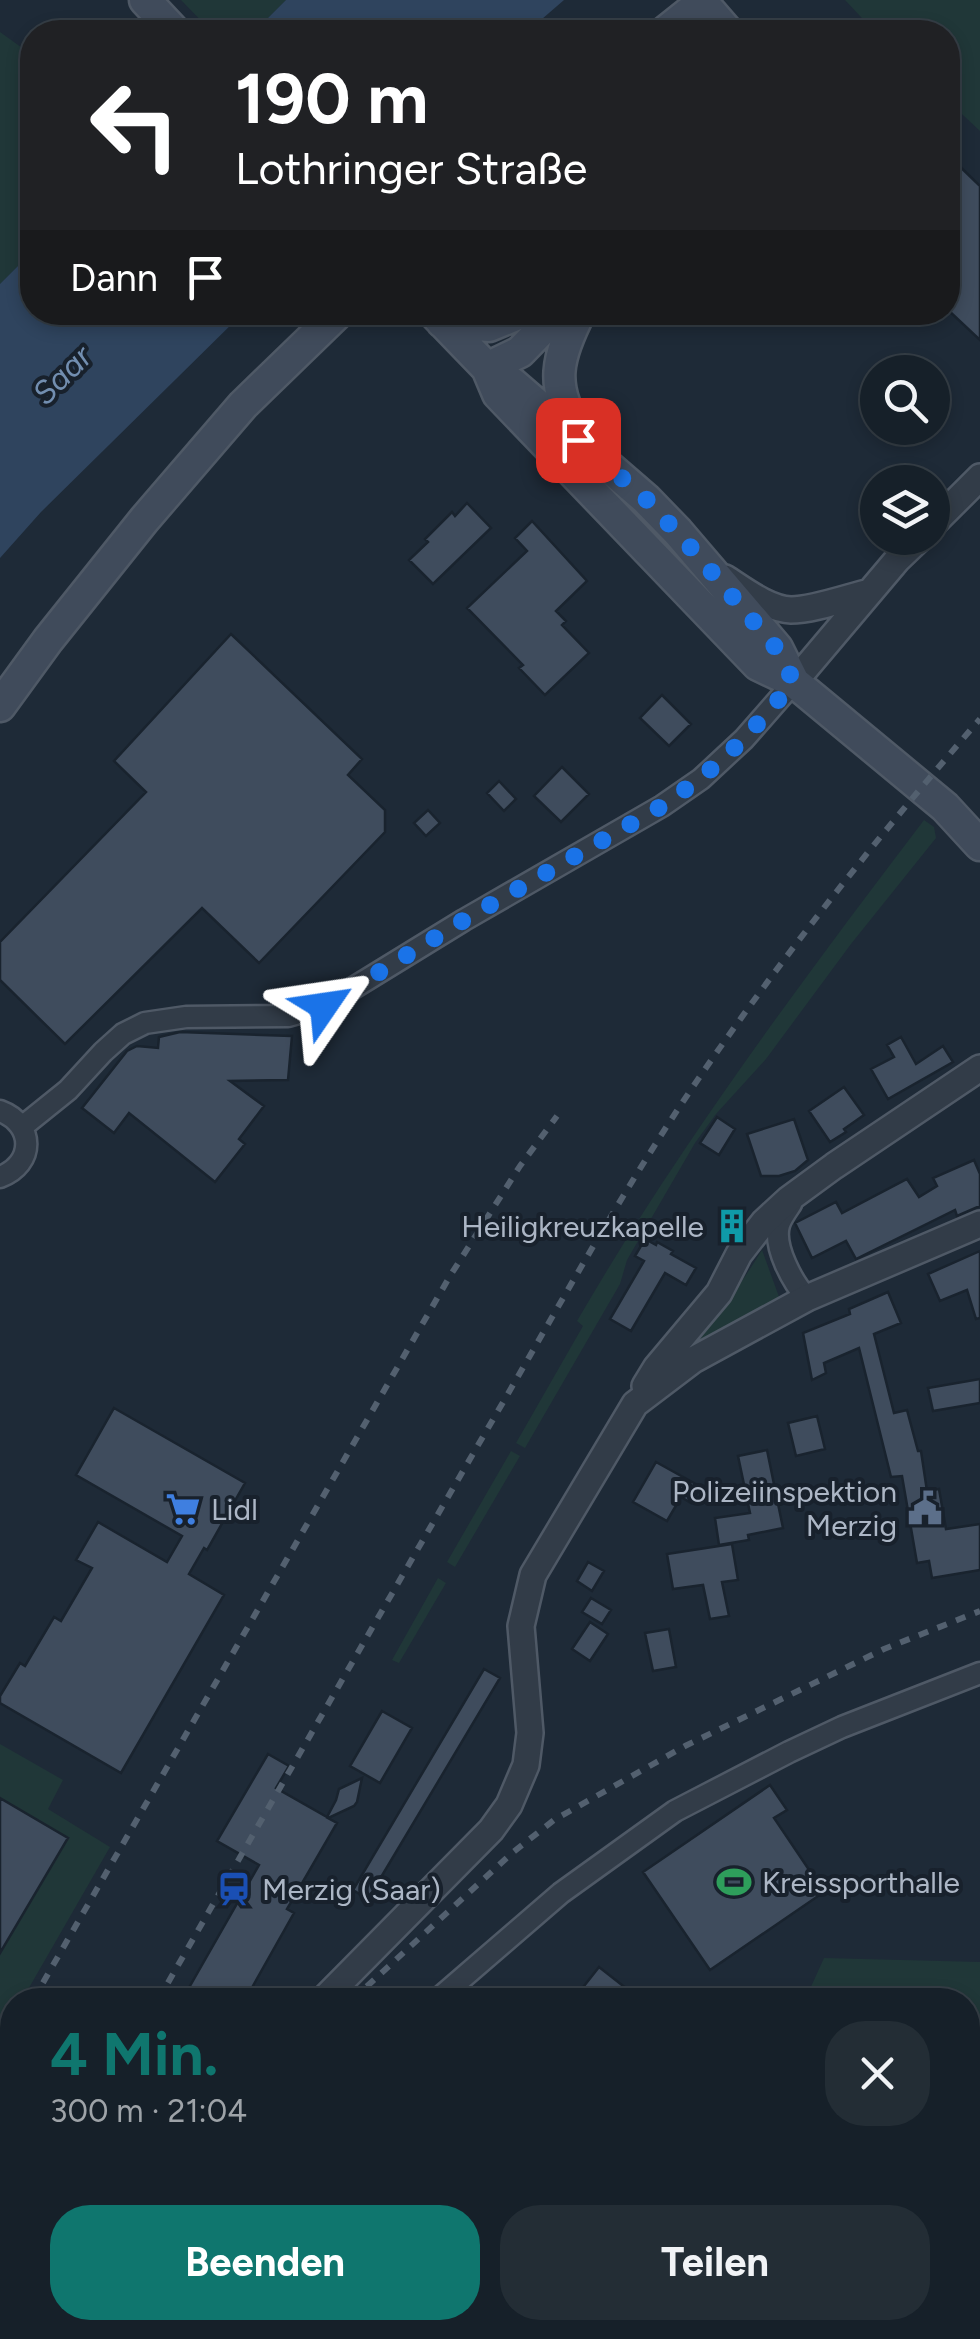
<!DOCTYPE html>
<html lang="de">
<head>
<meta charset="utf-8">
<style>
  body { margin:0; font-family:Figtree,sans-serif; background:#232d35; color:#f1f3f6; height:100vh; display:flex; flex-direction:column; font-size:38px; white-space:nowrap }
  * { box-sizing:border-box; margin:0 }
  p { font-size:32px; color:#9ea3a8 }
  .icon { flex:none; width:55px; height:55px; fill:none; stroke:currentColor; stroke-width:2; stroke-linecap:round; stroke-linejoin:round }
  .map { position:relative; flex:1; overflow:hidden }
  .side { position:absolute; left:0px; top:1988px; width:980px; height:352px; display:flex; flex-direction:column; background:#162029; border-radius:40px 40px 0 0; box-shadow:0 5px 15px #0003,0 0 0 2px #353e46 }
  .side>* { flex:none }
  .top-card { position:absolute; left:20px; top:20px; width:940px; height:305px; border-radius:40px; box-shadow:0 5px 15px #0003,0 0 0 2px #353e46; background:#202124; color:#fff; overflow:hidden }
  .fabs { position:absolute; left:860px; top:355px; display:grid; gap:20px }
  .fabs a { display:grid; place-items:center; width:90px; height:90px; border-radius:50%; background:#162029; box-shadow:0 5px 15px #0003,0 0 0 2px #353e46; font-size:50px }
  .pin { position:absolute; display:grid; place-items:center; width:85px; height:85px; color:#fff; margin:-42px; border-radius:20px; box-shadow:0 5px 15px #0006 }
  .me { position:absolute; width:110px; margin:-55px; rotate:58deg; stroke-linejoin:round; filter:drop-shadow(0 0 8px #0008) }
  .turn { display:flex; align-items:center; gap:35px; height:210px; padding:0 50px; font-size:45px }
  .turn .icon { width:130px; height:130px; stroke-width:2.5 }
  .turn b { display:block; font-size:70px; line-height:85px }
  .then { display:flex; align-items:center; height:95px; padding:0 50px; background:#0003; gap:20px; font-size:38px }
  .round { display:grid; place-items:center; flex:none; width:105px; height:105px; border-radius:40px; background:#232d35 }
  .headline { display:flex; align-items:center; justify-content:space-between; height:170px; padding:0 50px }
  h1 { font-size:60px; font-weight:700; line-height:75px; color:#0f766e }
  .action { display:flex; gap:20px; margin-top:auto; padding:20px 50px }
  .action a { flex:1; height:115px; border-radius:40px; background:#0f766e; color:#fff; font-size:40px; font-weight:700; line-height:115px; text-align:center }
  .action a+a { background:#232d35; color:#f1f3f6 }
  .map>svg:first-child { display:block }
  .green { fill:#203738 }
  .water { fill:#2f445e }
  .building { fill:#3f4c5d; stroke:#19232e; stroke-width:2.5 }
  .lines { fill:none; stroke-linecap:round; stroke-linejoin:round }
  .minor-casing { stroke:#4f5966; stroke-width:25 }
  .tertiary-casing { stroke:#4f5966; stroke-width:30 }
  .secondary-casing { stroke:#4f5966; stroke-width:35 }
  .minor { stroke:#323c48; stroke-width:20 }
  .tertiary { stroke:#323c48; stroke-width:25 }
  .secondary { stroke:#404b5b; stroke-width:30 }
  .rail { stroke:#53606f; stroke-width:6; stroke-dasharray:10 10; stroke-linecap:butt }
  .route { stroke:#1a73e8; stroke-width:18; stroke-dasharray:0 32.4 }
  .labels { text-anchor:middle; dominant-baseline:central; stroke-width:8; stroke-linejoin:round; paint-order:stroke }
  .poi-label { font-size:30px; fill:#acb6c5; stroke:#18212c; text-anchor:start }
  .water-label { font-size:32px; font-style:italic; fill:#728eb0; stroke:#18212c }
</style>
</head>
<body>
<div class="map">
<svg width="980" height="2339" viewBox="0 0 980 2339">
  <rect width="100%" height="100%" fill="#1e2a37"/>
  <path class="green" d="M 181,0 L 286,0 L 254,32 L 212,32 Z
    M 845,0 L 980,0 L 980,131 L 948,101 L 948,32 L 875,32 Z
    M 0,32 L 32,55 L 32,252 L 0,284 Z
    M 924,820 L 934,827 L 936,838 L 851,944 L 766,1059 L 716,1114 L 695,1143 L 627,1260 L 620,1284 L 525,1448 L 516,1443 L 583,1326 L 577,1321 C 679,1145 801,982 924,820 Z
    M 762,1250 L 782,1305 L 693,1353 L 687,1346 C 718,1314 739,1288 762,1250 Z
    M 511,1451 L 520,1456 L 455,1567 L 447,1562 Z
    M 438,1578 L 446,1583 L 399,1663 L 392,1660 Z
    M 0,1744 L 63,1780 L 48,1809 L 110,1847 L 22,2000 L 12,2000 L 12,2016 L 0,2037 Z
    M 824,1958 L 980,1962 L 980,2339 L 593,2339 L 603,2328 L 968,2328 L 968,2000 L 805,2000 Z"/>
  <path class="water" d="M 286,0 L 564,0 L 527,32 L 254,32 Z
    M 32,252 L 32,312 L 243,313 L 41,512 L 0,558 L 0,284 Z"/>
  <path class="building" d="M 948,155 L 980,186 L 980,340 L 948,310 Z
    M 467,503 L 491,528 L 433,584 L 409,560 L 428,542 L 425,539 L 452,512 L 455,516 Z
    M 532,521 L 587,581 L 556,611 L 566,621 L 562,625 L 589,653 L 545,695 L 519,668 L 523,665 L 467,608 L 527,551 L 515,538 Z
    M 231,634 L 362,759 L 348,775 L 385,810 L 385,832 L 259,963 L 202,908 L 65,1044 L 0,980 L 0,942 L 146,792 L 114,761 Z
    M 662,695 L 691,724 L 669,746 L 640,718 Z
    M 562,767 L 589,794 L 561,822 L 534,796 Z
    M 499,781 L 516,799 L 504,811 L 487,793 Z
    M 428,810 L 440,823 L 426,836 L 414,823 Z
    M 180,1032 L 292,1036 L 288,1080 L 230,1081 L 264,1106 L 239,1139 L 245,1144 L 215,1182 L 129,1113 L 114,1133 L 82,1108 L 127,1051 L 137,1046 L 158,1048 L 159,1037 Z
    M 901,1037 L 916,1064 L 943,1046 L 953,1062 L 888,1099 L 871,1069 L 894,1057 L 887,1045 Z
    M 844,1087 L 864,1115 L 844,1129 L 846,1132 L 830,1142 L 809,1111 Z
    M 717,1117 L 735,1129 L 719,1155 L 700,1143 Z
    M 794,1119 L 808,1160 L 795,1171 L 779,1176 L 761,1176 L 747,1134 Z
    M 974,1160 L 980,1174 L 980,1206 L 957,1216 L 955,1210 L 856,1259 L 846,1241 L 812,1258 L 795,1223 L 836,1202 L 842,1213 L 907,1179 L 919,1197 L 937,1186 L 933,1178 Z
    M 645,1239 L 656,1245 L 657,1242 L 673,1251 L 671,1254 L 696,1268 L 686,1285 L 665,1273 L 631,1331 L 610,1319 L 644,1261 L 635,1256 Z
    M 980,1251 L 980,1318 L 976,1319 L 967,1290 L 940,1301 L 928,1274 Z
    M 888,1292 L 901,1323 L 874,1334 L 894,1413 L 907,1410 L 918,1451 L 921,1451 L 927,1491 L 939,1489 L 946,1529 L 980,1524 L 980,1570 L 932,1578 L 929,1561 L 917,1563 L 902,1476 L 891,1477 L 859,1348 L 824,1363 L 826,1373 L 812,1380 L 803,1333 L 850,1314 L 849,1309 Z
    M 980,1379 L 980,1403 L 933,1411 L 928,1388 Z
    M 114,1408 L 245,1483 L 207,1550 L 204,1548 L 189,1574 L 224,1595 L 121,1773 L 0,1703 L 0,1696 L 20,1663 L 25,1666 L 54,1617 L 61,1621 L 92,1568 L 76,1560 L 98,1522 L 167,1562 L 182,1536 L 76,1475 Z
    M 817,1416 L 825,1449 L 796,1456 L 788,1423 Z
    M 767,1450 L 783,1528 L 748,1535 L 749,1540 L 719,1545 L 715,1518 L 750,1513 L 738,1456 Z
    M 656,1462 L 701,1487 L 691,1503 L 681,1497 L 667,1521 L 633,1502 Z
    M 732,1544 L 738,1580 L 722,1582 L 729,1616 L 710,1619 L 703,1585 L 673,1589 L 667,1554 Z
    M 588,1562 L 604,1571 L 592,1591 L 577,1581 Z
    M 591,1598 L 611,1610 L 602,1624 L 582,1612 Z
    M 590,1622 L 608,1634 L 590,1661 L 572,1649 Z
    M 669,1629 L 676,1667 L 653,1671 L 645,1633 Z
    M 484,1669 L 500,1678 L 368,1899 L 353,1890 Z
    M 382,1711 L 412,1728 L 380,1783 L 350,1766 Z
    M 268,1754 L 289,1766 L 276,1788 L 327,1817 L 336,1800 L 339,1789 L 362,1778 L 357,1802 L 354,1806 L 328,1818 L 337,1823 L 287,1909 L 294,1913 L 245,2000 L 182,2000 L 259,1865 L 217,1841 Z
    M 770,1785 L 787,1810 L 774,1818 L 824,1892 L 710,1970 L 643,1872 Z
    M 0,1798 L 68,1838 L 0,1953 Z
    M 599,1967 L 641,2000 L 573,2000 Z"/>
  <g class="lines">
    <g class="minor-casing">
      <path id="minor" d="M 0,1111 C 35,1124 35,1164 0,1177
        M 22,1127 L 68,1090 L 103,1052 L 123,1034 L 145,1023 L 186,1017 L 288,1016 L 324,1006 L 464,920 L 662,806 L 701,779 L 744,739 L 794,682
        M 791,1204 C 787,1210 781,1218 779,1225 C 773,1247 793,1283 807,1298
        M 437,2000 L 561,1893 L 675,1811 L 789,1752 L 842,1727 L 980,1673
        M 310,2328 L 327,2339"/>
    </g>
    <g class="tertiary-casing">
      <path id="tertiary" d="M 932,525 L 980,477
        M 725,578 C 744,590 768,609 791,610 C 813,610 849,597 870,592
        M 794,682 L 897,560 L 920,538
        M 645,1386 L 656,1368 L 719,1293 L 739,1254 L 764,1222 L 789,1199 L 834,1166 L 980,1068
        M 323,2000 L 491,1830 L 509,1805 L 526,1765 L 530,1733 L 521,1626 L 533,1575 L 635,1404 L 693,1360 L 807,1298 L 980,1224
        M 75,2339 L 82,2328"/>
    </g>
    <g class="secondary-casing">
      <path id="secondary" d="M 145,0 L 175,32
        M 702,2 L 728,32
        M 665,32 L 705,0
        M 433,312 L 487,368 L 512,383 L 646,499 L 678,532 L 777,648 L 794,682
        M 442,322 L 489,326 L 523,312
        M 487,368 L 498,394 L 758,665 L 794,682 L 945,807 L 980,845
        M 487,368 L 520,352 L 559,312
        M 578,430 C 549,386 557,357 580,312
        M 0,706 L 48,640 L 144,520 L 243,405 L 339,312"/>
    </g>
    <use href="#minor" class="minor"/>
    <use href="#tertiary" class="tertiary"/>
    <use href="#secondary" class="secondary"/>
    <path class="rail" d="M 33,2000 L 450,1276 L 520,1166 L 557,1116
      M 158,2000 C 270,1805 382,1610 495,1416 C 562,1301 626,1184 701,1075 C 787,950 881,833 980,719
      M 352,2000 L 512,1853 L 554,1820 L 685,1746 L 884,1649 L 980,1611
      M 0,2056 L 12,2035
      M 0,2275 L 12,2253
      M 0,2301 L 12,2279
      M 23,2339 L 29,2328"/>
  </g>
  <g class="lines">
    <path class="route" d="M 324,1006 L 464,920 L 662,806 L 701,778 L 744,739 L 794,682 L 776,648 L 694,551 L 646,499 L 578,440"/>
  </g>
  <defs>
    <g id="building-bare" transform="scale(2.7)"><path d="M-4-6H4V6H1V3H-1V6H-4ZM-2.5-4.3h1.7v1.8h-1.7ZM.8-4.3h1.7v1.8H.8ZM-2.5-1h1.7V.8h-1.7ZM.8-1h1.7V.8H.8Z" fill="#0f9aa8" stroke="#18212c" stroke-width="2.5" paint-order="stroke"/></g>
    <g id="civic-bare" transform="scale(2.7)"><path d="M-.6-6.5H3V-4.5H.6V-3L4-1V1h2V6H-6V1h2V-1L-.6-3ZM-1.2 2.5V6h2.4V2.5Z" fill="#5c6f8a" stroke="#18212c" stroke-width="2.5" paint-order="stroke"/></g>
    <g id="supermarket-bare" transform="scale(2.7)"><path d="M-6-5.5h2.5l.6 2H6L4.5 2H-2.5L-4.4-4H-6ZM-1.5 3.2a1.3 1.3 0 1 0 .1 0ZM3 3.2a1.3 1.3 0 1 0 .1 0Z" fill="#3f7fe0" stroke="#18212c" stroke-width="2.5" paint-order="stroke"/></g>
    <g id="stadium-bare" transform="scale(2.7)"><path d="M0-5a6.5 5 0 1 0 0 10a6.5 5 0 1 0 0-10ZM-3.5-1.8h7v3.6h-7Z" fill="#2e9e5b" stroke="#18212c" stroke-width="2.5" paint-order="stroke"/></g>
    <g id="station-bare" transform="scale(2.7)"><path d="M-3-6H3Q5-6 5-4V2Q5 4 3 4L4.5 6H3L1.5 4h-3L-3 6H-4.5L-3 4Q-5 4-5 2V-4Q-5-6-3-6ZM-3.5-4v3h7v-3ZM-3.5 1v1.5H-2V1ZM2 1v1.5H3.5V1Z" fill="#1a4fb4" stroke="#18212c" stroke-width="2.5" paint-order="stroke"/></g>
  </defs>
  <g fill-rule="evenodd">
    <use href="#building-bare" x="732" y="1226"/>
    <use href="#civic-bare" x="925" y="1508"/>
    <use href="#supermarket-bare" x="183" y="1509"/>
    <use href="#stadium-bare" x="734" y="1882"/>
    <use href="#station-bare" x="234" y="1889"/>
  </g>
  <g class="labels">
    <g class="poi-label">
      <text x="704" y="1226" text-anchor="end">Heiligkreuzkapelle</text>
      <text x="897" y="1491" text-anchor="end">Polizeiinspektion<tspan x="897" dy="34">Merzig</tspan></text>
      <text x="211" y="1509">Lidl</text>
      <text x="762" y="1882">Kreissporthalle</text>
      <text x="262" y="1889">Merzig (Saar)</text>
    </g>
    <g class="water-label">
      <text transform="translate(62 375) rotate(-45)">Saar</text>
    </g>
  </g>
</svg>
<div class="fabs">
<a><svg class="icon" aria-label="search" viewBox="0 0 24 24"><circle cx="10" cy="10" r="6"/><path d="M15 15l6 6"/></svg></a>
<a><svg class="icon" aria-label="layers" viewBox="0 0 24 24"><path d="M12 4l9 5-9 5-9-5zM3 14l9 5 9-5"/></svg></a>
</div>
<div class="pin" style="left:578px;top:440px;background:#d93025"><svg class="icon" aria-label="arrive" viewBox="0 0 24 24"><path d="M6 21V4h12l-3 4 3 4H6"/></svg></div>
<svg class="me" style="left:324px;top:1006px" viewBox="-20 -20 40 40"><path d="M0-17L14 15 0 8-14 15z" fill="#1a73e8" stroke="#fff" stroke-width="4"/></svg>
<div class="top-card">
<div class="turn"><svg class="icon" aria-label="left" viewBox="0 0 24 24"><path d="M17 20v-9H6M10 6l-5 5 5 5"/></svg><div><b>190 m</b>Lothringer Straße</div></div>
<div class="then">Dann<svg class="icon" aria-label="arrive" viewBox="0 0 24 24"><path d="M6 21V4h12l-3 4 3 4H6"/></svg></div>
</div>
<section class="side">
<div class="headline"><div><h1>4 Min.</h1><p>300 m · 21:04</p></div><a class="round"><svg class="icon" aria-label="close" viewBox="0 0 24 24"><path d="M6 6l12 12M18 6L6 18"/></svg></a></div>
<div class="action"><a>Beenden</a><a>Teilen</a></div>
</section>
</div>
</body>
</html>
